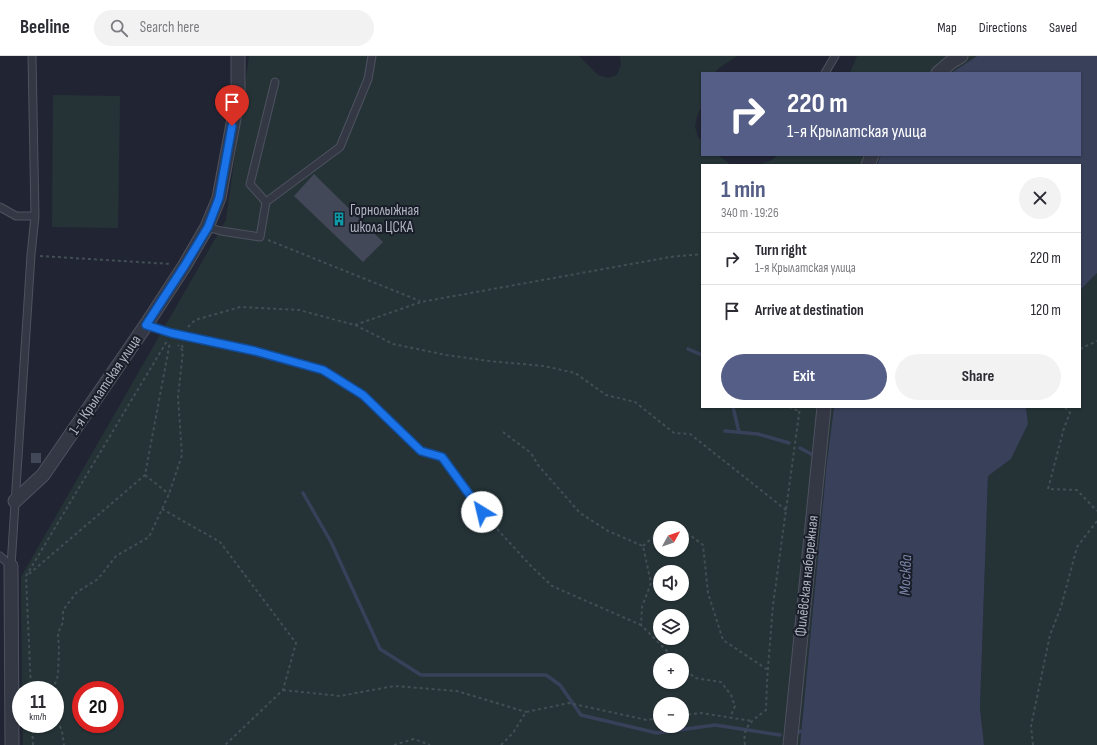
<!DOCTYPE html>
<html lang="en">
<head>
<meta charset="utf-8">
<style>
  body { margin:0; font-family:"Sofia Sans Condensed",sans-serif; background:#f2f2f3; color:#2b2b33; height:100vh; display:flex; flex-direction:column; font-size:15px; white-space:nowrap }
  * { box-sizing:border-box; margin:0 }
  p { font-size:13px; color:#7c7c81 }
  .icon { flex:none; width:22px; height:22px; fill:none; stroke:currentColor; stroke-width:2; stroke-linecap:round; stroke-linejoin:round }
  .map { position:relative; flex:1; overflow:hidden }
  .sheet { position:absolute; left:701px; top:108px; width:380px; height:244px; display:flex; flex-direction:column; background:#fff; border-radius:0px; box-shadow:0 1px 3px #0004 }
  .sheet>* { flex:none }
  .banner { position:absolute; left:701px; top:16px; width:380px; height:84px; border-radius:0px; box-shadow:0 1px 3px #0004; background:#555e86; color:#fff; overflow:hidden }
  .needle { width:26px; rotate:50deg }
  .buttons { position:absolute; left:653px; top:465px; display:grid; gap:8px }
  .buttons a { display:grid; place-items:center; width:36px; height:36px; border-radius:50%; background:#fff; box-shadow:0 1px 3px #0004; font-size:20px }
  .speed { position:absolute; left:12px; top:625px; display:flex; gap:8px; font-size:20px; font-weight:700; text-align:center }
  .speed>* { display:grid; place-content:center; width:52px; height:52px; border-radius:50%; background:#fff; box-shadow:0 1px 3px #0004; line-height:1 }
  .speed small { font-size:10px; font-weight:400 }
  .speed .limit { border:6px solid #d22; background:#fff; color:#111 }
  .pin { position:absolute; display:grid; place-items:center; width:34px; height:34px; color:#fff; margin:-41px -17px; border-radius:50% 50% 50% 0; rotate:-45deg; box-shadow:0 0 4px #0007 }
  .pin .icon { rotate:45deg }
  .me { position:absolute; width:44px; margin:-22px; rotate:324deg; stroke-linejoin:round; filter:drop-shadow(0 0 3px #0008) }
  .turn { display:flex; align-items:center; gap:14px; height:84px; padding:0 20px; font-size:18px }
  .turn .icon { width:52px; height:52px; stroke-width:2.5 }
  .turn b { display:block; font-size:28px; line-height:34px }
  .round { display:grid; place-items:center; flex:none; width:42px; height:42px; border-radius:21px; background:#f2f2f3 }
  .summary { display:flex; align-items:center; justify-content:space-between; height:68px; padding:0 20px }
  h1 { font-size:24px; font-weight:700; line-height:30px; color:#555e86 }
  .primary-button { display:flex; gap:8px; margin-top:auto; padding:8px 20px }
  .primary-button a { flex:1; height:46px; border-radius:24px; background:#555e86; color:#fff; font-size:16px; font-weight:700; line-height:46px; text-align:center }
  .primary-button a+a { background:#f2f2f3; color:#2b2b33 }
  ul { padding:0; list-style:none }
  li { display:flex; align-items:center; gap:12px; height:52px; padding:0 20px; border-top:1px solid #e1e1e2 }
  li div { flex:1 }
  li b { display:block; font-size:15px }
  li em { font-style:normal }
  header { display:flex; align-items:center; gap:24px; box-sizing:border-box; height:56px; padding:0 20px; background:#fff; border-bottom:1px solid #e1e1e2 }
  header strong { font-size:19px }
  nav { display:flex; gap:22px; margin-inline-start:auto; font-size:14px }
  .search { width:280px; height:36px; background:#f2f2f3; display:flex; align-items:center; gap:10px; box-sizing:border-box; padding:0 14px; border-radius:22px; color:#7c7c81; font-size:15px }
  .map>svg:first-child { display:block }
  .green { fill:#253337; fill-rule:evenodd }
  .water { fill:#38405a }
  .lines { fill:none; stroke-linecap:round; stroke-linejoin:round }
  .stream { stroke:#38405a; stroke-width:3.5 }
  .building { fill:#424857 }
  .lane-casing { stroke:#4e525f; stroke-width:9 }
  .street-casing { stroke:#4e525f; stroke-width:15 }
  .path { stroke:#424e53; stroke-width:2; stroke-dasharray:3 3; stroke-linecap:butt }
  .lane { stroke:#343844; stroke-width:7 }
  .street { stroke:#343844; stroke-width:13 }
  .route-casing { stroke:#114b97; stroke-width:10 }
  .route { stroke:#1a73e8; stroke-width:7 }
  .labels { text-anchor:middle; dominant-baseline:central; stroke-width:4; stroke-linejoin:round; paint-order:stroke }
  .poi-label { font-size:15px; fill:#aeb2c1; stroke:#191d28; text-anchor:start }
  .street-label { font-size:15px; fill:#aeb2c1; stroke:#191d28 }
  .water-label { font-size:16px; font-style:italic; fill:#7985a7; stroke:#191d28 }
</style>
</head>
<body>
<header>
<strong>Beeline</strong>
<div class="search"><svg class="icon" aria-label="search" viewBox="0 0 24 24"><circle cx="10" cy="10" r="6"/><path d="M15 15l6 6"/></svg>Search here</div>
<nav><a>Map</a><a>Directions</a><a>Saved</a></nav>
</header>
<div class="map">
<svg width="1097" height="689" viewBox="0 0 1097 689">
  <rect width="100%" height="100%" fill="#212533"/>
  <path class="green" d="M 249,0 L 579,0 L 598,19 L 608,22 L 617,19 L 621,9 L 620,0 L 737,0 L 719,12 L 714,17 L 702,17 L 702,50 L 697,60 L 695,71 L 698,81 L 702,85 L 702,99 L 718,99 L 731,109 L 702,109 L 702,351 L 834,351 L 827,405 L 800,689 L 23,689 L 23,668 L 55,668 L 55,634 L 22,634 L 21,521 L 226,164 ZM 660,472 L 682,472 L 682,494 L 660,494 ZM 660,516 L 682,516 L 682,538 L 660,538 ZM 660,560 L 682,560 L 682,582 L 660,582 ZM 660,604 L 682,604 L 682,626 L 660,626 ZM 81,634 L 115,634 L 115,668 L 81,668 ZM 660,648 L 682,648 L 682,670 L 660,670 Z
    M 857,0 L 977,0 L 951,17 L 850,17 Z
    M 53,39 L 120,40 L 118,172 L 52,171 Z
    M 778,99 L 881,99 L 877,109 L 759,109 L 772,104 Z
    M 1097,217 L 1097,689 L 984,689 L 980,652 L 988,420 L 1011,403 L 1028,368 L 1026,351 L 1080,351 L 1080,234 Z"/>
  <path class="water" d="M 977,0 L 1097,0 L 1097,217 L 1080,234 L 1080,109 L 877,109 L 881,99 L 1080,99 L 1080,17 L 951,17 Z
    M 834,351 L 1026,351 L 1028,368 L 1011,403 L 988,420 L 980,652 L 984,689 L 800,689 L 827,405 Z"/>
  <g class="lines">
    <path class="stream" d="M 688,293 L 702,299
      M 733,351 L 739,376
      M 725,375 L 758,378 L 789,387
      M 800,392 L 813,399
      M 303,437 L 331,486 L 380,593 L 421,619 L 546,619 L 560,629 L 581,659 L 657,677 L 715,669 L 780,679
      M 795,678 L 801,675"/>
  </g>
  <path class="building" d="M 314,118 L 383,186 L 363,206 L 294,140 Z
    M 31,397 L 41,397 L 41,407 L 31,407 Z"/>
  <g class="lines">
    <g class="lane-casing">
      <path id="lane" d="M 825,17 L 835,0
        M 266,146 L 250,128 L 275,26
        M 0,151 L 16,160 L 35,160
        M 207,171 L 221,175 L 260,181 L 266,146 L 340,91 L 368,23 L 372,0
        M 146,269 L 171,277 L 255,295 L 323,314 L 363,339 L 421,395 L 442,401 L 490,467
        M 0,500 L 11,510
        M 11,510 L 31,199 L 35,160 L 32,0"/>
    </g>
    <g class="street-casing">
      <path id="street" d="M 938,17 L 951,6 L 961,0
        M 868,109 L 872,99
        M 15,445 L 43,419 L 146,269 L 185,209 L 207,171 L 219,142 L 238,41 L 238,0
        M 11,510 L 12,689
        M 790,689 L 824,351"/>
    </g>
    <path class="path" d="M 268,184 L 420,245
      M 40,200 L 171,208
      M 355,269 L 421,246 L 670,201 L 702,198
      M 188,271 L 195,264 L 240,251 L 299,254 L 355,269 L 393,288 L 446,299 L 489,305 L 544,310 L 575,317 L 606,339 L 635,346 L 674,377 L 690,378 L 723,404 L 786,454
      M 182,289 L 183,295
      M 1080,293 L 1097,285
      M 789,351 L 799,355
      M 1065,351 L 1070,357 L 1064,372 L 1048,433 L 1077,434 L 1097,455
      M 503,376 L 531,397 L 538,409 L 580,457 L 608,475 L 643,490 L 651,527 L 642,551 L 641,569 L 676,604
      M 145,419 L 169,438
      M 162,453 L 220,486 L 296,587 L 283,634 L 225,689
      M 663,472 L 665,471 L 674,472
      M 497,473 L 531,510 L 552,530 L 641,569
      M 682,473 L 703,489 L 708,537 L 723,584 L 768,614
      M 643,490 L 660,475
      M 29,518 L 145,419 L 170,286
      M 682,610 L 695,622 L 721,626 L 731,639 L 735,650 L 730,662
      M 31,634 L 26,520 L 167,285
      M 53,634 L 58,619 L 59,593 L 58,577 L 63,566 L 63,554 L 77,536 L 98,523 L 116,500 L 149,481 L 169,438 L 182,399 L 178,341 L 183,295 L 178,289
      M 283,634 L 340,640 L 394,630 L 457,635 L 526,656
      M 55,659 L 62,675 L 64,689
      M 682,659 L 701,657 L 752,665
      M 32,668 L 33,689
      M 394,689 L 414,683 L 430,689
      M 501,689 L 513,677 L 526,656 L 569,647 L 647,664 L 660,662
      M 745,689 C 742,670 752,665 766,654 L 767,625 L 773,549 L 800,351
      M 1033,689 L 1031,670 L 1050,579 L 1061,551 L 1077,491 L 1097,465"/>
    <use href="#lane" class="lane"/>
    <use href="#street" class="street"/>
  </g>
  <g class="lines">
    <g class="route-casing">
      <path id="route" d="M 232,70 L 219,142 L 208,171 L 185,209 L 146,269 L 171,277 L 255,295 L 323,314 L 363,339 L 421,395 L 442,401 L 482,456"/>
    </g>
    <use href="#route" class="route"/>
  </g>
  <defs>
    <g id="building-bare" transform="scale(1.08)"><path d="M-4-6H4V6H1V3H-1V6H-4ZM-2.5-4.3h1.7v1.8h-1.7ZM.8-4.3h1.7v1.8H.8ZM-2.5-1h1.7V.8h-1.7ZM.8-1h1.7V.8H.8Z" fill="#0f9aa8" stroke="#191d28" stroke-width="2.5" paint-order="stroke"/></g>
  </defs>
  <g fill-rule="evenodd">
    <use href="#building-bare" x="339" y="163"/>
  </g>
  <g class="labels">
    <g class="poi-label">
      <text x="350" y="154">Горнолыжная<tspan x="350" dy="17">школа ЦСКА</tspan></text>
    </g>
    <g class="street-label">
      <text transform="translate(105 329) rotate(-56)">1-я Крылатская улица</text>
      <text transform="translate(807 520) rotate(-84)">Филёвская набережная</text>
    </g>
    <g class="water-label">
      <text transform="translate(906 519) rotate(-88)">Москва</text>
    </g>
  </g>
</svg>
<div class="buttons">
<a><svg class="needle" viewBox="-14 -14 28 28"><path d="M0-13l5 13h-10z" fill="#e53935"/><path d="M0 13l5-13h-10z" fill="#7c7c81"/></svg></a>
<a><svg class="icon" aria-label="sound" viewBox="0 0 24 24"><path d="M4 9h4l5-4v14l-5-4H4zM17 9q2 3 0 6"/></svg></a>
<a><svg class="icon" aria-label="layers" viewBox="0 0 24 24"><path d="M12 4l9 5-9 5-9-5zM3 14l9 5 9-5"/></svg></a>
<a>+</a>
<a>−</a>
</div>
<div class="speed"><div>11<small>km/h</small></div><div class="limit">20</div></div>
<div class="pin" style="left:232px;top:70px;background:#d93025"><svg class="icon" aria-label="arrive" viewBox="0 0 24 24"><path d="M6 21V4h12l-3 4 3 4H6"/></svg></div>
<svg class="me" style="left:482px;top:456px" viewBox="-20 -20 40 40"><circle r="19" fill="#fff"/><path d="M0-13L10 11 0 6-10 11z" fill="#1a73e8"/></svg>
<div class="banner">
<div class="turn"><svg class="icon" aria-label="right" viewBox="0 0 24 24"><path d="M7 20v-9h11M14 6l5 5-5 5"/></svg><div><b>220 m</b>1-я Крылатская улица</div></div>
</div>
<section class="sheet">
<div class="summary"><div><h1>1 min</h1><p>340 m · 19:26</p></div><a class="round"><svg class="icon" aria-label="close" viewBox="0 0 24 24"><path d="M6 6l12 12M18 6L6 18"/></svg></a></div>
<ul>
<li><svg class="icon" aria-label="right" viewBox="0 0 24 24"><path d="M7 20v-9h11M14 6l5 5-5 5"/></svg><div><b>Turn right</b><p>1-я Крылатская улица</p></div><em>220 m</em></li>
<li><svg class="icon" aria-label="arrive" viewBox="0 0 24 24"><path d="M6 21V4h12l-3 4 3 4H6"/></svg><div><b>Arrive at destination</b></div><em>120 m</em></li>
</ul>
<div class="primary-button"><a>Exit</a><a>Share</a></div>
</section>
</div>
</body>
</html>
